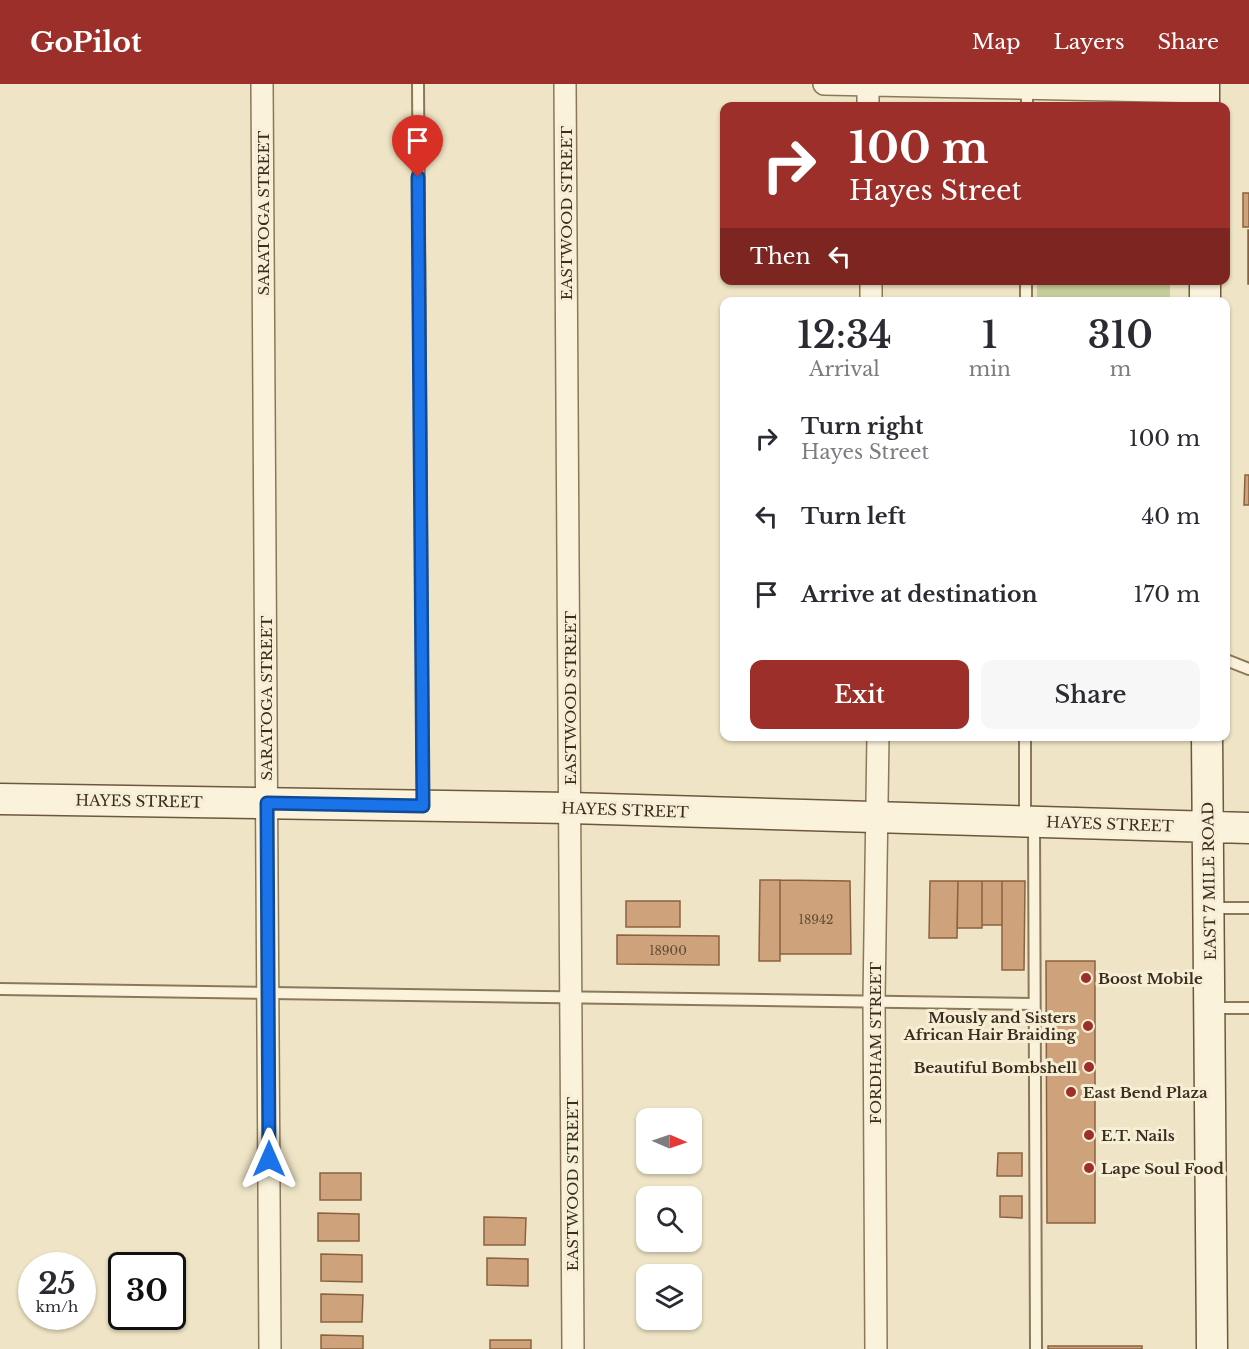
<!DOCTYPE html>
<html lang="en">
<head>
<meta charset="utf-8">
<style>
  body { margin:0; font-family:"Libre Baskerville",serif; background:#f7f7f7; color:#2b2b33; height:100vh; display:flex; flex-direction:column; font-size:22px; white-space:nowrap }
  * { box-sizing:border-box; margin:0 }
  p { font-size:20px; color:#7c7c81 }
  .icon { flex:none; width:33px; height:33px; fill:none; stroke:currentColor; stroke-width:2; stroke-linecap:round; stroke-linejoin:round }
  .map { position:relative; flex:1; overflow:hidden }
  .panel { position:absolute; left:720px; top:213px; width:510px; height:444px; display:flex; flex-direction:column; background:#fff; border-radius:12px; box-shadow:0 2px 4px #0004 }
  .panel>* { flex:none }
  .top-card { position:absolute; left:720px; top:18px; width:510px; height:183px; border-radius:12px; box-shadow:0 2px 4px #0004; background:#9c2f2a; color:#fff; overflow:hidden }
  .needle { width:39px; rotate:92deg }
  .controls { position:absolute; left:636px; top:1024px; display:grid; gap:12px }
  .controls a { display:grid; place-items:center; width:66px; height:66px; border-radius:12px; background:#fff; box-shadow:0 2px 4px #0004; font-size:30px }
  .speed { position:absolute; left:18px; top:1168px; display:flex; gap:12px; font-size:30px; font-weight:700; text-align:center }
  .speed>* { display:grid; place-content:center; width:78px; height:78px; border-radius:50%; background:#fff; box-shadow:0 2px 4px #0004; line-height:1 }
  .speed small { font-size:15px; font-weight:400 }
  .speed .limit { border:3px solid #111; border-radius:9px; background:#fff; color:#111 }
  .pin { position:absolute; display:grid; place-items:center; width:51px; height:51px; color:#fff; margin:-62px -26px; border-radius:50% 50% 50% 0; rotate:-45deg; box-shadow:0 0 6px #0007 }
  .pin .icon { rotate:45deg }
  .me { position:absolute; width:66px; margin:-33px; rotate:0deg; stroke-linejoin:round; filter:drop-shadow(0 0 4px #0008) }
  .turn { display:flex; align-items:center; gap:21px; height:126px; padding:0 30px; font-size:27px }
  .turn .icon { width:78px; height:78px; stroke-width:2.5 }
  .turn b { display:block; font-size:42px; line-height:51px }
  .then { display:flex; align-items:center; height:57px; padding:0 30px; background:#0003; gap:12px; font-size:22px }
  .eta { display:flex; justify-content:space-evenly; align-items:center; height:102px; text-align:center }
  .eta b { font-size:36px; font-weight:600; line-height:42px }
  .action { display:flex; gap:12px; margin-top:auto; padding:12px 30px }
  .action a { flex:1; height:69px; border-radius:12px; background:#9c2f2a; color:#fff; font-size:24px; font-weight:600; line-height:69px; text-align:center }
  .action a+a { background:#f7f7f7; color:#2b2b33 }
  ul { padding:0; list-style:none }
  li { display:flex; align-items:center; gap:18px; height:78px; padding:0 30px }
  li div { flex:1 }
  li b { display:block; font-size:22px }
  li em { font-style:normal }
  header { display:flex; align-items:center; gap:36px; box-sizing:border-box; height:84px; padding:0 30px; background:#9c2f2a; color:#fff }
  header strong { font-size:28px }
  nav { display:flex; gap:33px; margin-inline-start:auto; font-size:21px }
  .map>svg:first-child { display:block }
  .green { fill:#c5ce99 }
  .building { fill:#cea37b; stroke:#8b6240; stroke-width:1.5 }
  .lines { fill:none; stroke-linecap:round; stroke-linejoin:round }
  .lane-casing { stroke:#8b785b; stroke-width:14 }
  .street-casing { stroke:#8b785b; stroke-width:24 }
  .secondary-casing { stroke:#6d583e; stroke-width:33 }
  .lane { stroke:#faf2da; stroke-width:10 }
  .street { stroke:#faf2da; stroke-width:21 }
  .secondary { stroke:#faf2da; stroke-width:30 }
  .route-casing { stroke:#114b97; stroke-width:15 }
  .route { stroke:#1a73e8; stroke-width:10 }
  .poi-dot { fill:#9c2f2a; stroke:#f6efd6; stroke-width:2 }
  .labels { text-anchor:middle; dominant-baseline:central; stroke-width:6; stroke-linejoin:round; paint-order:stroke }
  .number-label { font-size:12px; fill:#604b36 }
  .street-label { font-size:15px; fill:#3b2e1f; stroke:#f6efd6 }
  .poi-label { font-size:15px; font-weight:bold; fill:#3b2e1f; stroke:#f6efd6; text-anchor:start }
</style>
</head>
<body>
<header>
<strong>GoPilot</strong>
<nav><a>Map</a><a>Layers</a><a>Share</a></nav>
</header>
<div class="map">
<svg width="1249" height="1265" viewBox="0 0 1249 1265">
  <rect width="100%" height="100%" fill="#efe5c6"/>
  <path class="green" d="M 1037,197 L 1170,197 L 1170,217 L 1037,217 Z"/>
  <path class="building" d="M 1243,109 L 1249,109 L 1249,143 L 1243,143 Z
    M 1248,146 L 1249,146 L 1249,200 L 1248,200 Z
    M 1245,391 L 1249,391 L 1249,421 L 1244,421 Z
    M 760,796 L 780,796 L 780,877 L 759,877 Z
    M 780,796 L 850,797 L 851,870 L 780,870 Z
    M 930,797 L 958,797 L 957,854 L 929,854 Z
    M 958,797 L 982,797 L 982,844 L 957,844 Z
    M 982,797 L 1002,797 L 1002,841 L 982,841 Z
    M 1002,797 L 1025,797 L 1024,886 L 1002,886 Z
    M 626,817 L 680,817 L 680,843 L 626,843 Z
    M 617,851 L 719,852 L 719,881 L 617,880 Z
    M 1046,877 L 1095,877 L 1095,1139 L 1047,1139 Z
    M 998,1069 L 1022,1069 L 1022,1092 L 997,1092 Z
    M 320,1089 L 361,1089 L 361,1116 L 320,1116 Z
    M 1000,1112 L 1022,1112 L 1022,1134 L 1000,1133 Z
    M 318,1129 L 359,1130 L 359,1157 L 318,1157 Z
    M 484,1133 L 526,1134 L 525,1161 L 484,1161 Z
    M 321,1170 L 362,1171 L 362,1198 L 321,1197 Z
    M 487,1174 L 528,1175 L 528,1202 L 487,1201 Z
    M 321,1210 L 363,1211 L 362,1238 L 321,1238 Z
    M 321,1251 L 363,1252 L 363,1265 L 321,1265 Z
    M 490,1256 L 531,1256 L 531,1265 L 490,1265 Z
    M 1048,1262 L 1142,1262 L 1142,1265 L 1048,1265 Z"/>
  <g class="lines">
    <g class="lane-casing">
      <path id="lane" d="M 418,0 L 423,720
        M 1027,22 L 1027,0
        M 1026,218 L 1026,196
        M 1226,576 L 1249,585
        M 1025,736 L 1025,652
        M 1034,740 L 1036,1265
        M 1210,824 L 1249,824
        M 0,905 L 1033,920
        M 1211,924 L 1249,924"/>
    </g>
    <g class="street-casing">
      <path id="street" d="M 262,0 L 270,1265
        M 565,0 L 573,1265
        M 824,0 L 1204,8
        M 868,0 L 868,22
        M 871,196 L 871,218
        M 876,1265 L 874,916 L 878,652"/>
    </g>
    <g class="secondary-casing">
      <path id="secondary" d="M 1204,0 L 1204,22
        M 1205,196 L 1205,218
        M 1207,652 L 1212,1265
        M 0,715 L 570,724 L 1249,744"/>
    </g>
    <use href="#lane" class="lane"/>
    <use href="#street" class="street"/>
    <use href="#secondary" class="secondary"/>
  </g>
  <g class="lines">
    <g class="route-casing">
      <path id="route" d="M 269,1075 L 267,719 L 423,722 L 418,93"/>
    </g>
    <use href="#route" class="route"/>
  </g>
  <g class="poi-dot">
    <circle cx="1086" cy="894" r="6"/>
    <circle cx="1088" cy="942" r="6"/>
    <circle cx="1089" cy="983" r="6"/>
    <circle cx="1071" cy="1008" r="6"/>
    <circle cx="1089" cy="1051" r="6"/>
    <circle cx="1089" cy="1084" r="6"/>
  </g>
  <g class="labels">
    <g class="number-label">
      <text x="816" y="835">18942</text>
      <text x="668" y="866">18900</text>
    </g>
    <g class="street-label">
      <text transform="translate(263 129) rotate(-90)">SARATOGA STREET</text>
      <text transform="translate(566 129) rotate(-90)">EASTWOOD STREET</text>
      <text transform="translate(266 614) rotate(-90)">SARATOGA STREET</text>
      <text transform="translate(570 614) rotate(-90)">EASTWOOD STREET</text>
      <text transform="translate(139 717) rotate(1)">HAYES STREET</text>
      <text transform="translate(625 726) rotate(2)">HAYES STREET</text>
      <text transform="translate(1110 740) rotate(2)">HAYES STREET</text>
      <text transform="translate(1209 797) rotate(-91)">EAST 7 MILE ROAD</text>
      <text transform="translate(875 959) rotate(-90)">FORDHAM STREET</text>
      <text transform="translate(572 1100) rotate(-90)">EASTWOOD STREET</text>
    </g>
    <g class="poi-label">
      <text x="1098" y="894">Boost Mobile</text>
      <text x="1076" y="933" text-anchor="end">Mously and Sisters<tspan x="1076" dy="17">African Hair Braiding</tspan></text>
      <text x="1077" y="983" text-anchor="end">Beautiful Bombshell</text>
      <text x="1083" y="1008">East Bend Plaza</text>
      <text x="1101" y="1051">E.T. Nails</text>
      <text x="1101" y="1084">Lape Soul Food</text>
    </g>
  </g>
</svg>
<div class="controls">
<a><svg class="needle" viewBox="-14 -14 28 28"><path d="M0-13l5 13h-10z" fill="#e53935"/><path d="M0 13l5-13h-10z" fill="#7c7c81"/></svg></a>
<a><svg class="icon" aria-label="search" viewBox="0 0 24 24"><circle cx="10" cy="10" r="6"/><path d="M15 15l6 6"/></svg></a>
<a><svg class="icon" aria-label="layers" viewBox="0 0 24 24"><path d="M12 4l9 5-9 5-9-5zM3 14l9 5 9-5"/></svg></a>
</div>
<div class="speed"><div>25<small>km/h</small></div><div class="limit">30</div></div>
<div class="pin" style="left:418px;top:93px;background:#d93025"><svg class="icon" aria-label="arrive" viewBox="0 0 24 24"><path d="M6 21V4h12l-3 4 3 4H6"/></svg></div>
<svg class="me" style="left:269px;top:1075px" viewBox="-20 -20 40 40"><path d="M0-17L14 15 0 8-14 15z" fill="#1a73e8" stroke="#fff" stroke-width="4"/></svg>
<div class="top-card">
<div class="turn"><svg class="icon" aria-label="right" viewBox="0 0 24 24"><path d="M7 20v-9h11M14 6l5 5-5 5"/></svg><div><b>100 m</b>Hayes Street</div></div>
<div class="then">Then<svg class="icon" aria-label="left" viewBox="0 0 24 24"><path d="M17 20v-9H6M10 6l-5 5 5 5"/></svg></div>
</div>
<section class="panel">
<div class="eta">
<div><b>12:34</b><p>Arrival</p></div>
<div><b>1</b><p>min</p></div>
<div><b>310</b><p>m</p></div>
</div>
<ul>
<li><svg class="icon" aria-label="right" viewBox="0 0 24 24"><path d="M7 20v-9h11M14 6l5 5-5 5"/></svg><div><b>Turn right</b><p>Hayes Street</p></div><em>100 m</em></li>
<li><svg class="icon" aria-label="left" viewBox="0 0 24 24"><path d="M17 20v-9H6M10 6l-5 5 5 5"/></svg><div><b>Turn left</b></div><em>40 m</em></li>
<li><svg class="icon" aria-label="arrive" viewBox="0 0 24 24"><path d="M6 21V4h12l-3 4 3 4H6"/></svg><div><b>Arrive at destination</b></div><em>170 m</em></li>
</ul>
<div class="action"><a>Exit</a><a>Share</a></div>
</section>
</div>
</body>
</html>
